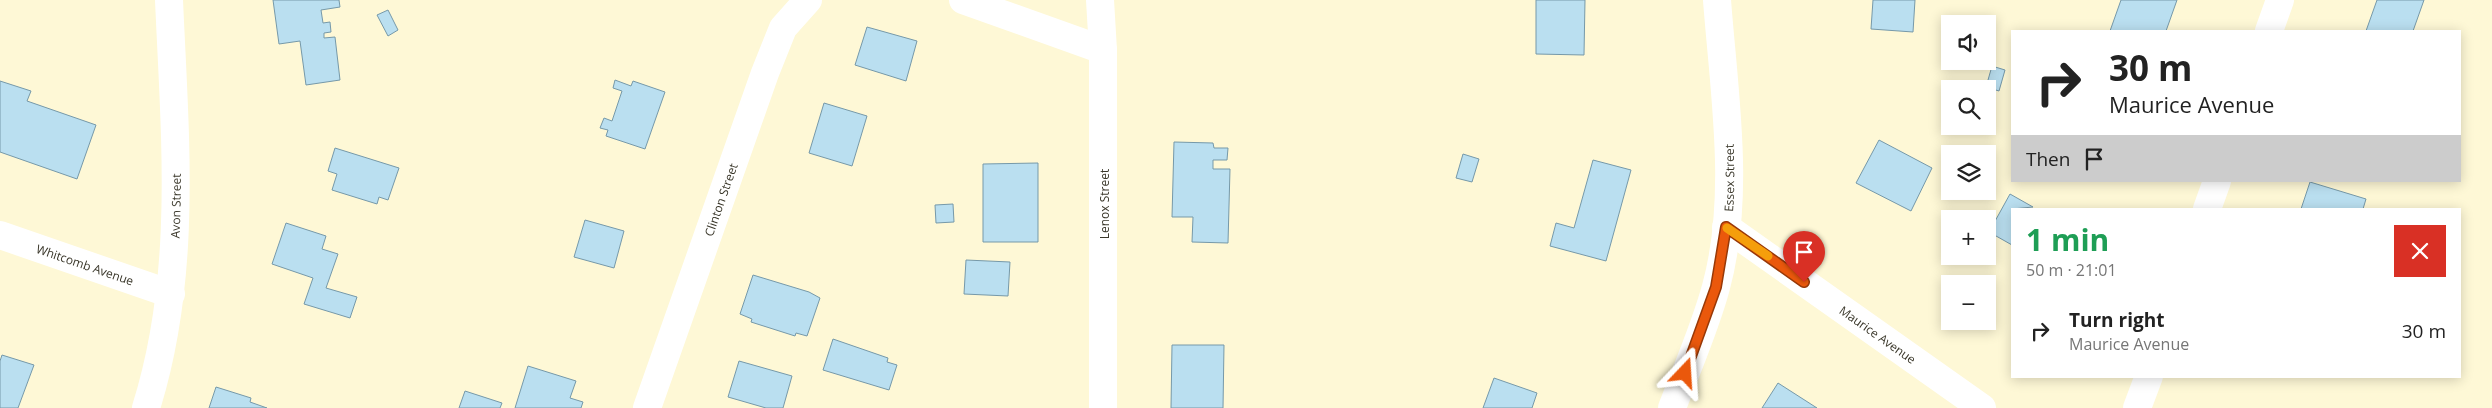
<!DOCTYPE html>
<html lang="en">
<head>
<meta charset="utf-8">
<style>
  body { margin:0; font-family:"Open Sans",sans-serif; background:#f6f6f6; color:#222; height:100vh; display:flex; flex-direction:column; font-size:19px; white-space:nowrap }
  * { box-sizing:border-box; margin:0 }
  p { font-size:16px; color:#767676 }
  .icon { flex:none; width:28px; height:28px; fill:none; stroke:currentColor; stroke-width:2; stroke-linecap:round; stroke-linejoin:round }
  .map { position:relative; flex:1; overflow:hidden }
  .sheet { position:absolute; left:2011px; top:208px; width:450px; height:170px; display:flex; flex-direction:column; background:#fff; border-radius:0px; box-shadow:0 2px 12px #0003 }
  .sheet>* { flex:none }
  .guide { position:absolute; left:2011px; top:30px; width:450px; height:152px; border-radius:0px; box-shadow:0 2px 12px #0003; background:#fff; color:#222; overflow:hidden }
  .controls { position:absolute; left:1941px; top:15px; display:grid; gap:10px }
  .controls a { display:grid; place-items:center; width:55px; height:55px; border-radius:0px; background:#fff; box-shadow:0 2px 12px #0003; font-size:25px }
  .pin { position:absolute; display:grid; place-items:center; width:42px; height:42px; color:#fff; margin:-51px -21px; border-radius:50% 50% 50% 0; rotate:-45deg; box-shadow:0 0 5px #0007 }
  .pin .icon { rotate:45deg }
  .me { position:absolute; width:55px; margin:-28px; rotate:20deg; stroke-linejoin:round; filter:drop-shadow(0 0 4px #0008) }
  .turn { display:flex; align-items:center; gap:18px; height:105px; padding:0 15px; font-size:22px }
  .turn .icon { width:65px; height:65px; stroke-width:2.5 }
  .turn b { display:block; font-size:35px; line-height:42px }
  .then { display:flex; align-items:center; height:48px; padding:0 15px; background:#0003; gap:10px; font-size:19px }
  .round { display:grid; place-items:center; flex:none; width:52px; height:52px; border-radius:0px; background:#f6f6f6 }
  .summary { display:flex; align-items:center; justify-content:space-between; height:85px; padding:0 15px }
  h1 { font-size:30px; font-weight:700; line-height:38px; color:#1e9e55 }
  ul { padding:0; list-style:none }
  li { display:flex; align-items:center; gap:15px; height:75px; padding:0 15px }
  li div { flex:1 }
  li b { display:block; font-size:19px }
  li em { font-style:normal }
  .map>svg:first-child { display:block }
  .building { fill:#badff0; stroke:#7699a9 }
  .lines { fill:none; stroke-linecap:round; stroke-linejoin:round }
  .minor { stroke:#fff; stroke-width:28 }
  .route-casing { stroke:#983908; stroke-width:12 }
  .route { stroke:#ea580c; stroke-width:9 }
  .slow { stroke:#f59e0b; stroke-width:9 }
  .labels { text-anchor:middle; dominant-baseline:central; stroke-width:4; stroke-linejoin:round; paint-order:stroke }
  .street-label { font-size:12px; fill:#3a372a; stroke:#fff }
</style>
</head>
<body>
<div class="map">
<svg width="2492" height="408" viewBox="0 0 2492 408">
  <rect width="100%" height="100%" fill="#fef8d6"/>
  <path class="building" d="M 273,0 L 339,0 L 340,7 L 321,10 L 323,23 L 330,22 L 331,32 L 324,33 L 324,38 L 335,37 L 340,80 L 306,85 L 300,41 L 279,44 Z
    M 1536,0 L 1585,0 L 1584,55 L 1536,54 Z
    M 1873,0 L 1915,0 L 1913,32 L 1871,29 Z
    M 2121,0 L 2177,0 L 2166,31 L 2110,31 Z
    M 2377,0 L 2424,0 L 2413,31 L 2366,31 Z
    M 388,10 L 398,30 L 388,36 L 377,15 Z
    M 867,27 L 917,41 L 906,81 L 855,65 Z
    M 1992,66 L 2005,70 L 1999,91 L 1986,87 Z
    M 615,80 L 631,86 L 633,81 L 665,92 L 645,149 L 606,136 L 608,130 L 600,128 L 604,118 L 612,121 L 622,91 L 613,88 Z
    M 0,81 L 31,91 L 27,101 L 96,125 L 77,179 L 0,152 Z
    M 824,103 L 867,116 L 852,166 L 809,153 Z
    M 1879,140 L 1932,168 L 1911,211 L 1856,183 Z
    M 1174,142 L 1213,143 L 1214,148 L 1228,148 L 1227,160 L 1213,160 L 1213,169 L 1230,169 L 1228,243 L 1192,242 L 1193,217 L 1172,217 Z
    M 335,148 L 399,168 L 388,200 L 379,197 L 377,204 L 332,190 L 337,174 L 328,171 Z
    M 1463,154 L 1479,159 L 1472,182 L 1456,178 Z
    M 1593,160 L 1631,170 L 1606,261 L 1550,246 L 1556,223 L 1574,228 Z
    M 1038,163 L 1038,242 L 983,242 L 983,164 Z
    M 2310,182 L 2366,199 L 2363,209 L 2301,209 Z
    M 2010,194 L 2033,207 L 2012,209 L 2012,245 L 1989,232 Z
    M 953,204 L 954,222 L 936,223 L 935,205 Z
    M 585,220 L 624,231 L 614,268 L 574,257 Z
    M 286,223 L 326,236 L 322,249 L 338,254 L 326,288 L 357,297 L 350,318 L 304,304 L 313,278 L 272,264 Z
    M 966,260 L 1010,262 L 1008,296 L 964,294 Z
    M 753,275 L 809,292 L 820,298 L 807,336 L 796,333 L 795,336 L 751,322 L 752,319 L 740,314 Z
    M 833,339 L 888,358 L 887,362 L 897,365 L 889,390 L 823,370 Z
    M 1172,345 L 1224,345 L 1223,408 L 1171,408 Z
    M 2,355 L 34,365 L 18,408 L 0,408 L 0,361 Z
    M 739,361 L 792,376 L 783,408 L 766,408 L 728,397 Z
    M 528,366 L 576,381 L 570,398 L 583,402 L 581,408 L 515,408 Z
    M 1494,378 L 1537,393 L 1532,408 L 1483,408 Z
    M 1778,383 L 1817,408 L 1762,408 Z
    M 216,387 L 251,398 L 250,402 L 267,408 L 209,408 Z
    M 465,391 L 502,403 L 500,408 L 459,408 Z"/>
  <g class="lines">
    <g class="minor">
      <path d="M 963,0 L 1103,50"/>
      <path d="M 1100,0 L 1103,50 L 1103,408"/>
      <path d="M 2269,31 L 2280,0"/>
      <path d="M 2207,209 L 2217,181"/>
      <path id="s1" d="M 1726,227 L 1982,408"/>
      <path id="s2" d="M 0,235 L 171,294"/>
      <path id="s3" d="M 146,408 C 188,274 175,138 169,0"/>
      <path id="s4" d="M 647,408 L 765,73 L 783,28 L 808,0"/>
      <path id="s5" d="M 1672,408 C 1687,368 1705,328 1716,287 C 1741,195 1724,93 1717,0"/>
      <path d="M 2137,408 L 2149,376"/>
    </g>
  </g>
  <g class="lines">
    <g class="route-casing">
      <path id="route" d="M 1685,373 L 1716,287 L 1726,227 L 1804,282"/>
    </g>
    <use href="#route" class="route"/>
    <path class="slow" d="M 1727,228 L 1768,256"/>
  </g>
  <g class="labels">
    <g class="street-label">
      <text stroke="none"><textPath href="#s5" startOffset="239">Essex Street</textPath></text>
      <text stroke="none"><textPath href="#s4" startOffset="221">Clinton Street</textPath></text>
      <text transform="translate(1104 204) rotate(-90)">Lenox Street</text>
      <text stroke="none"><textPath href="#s3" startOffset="205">Avon Street</textPath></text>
      <text stroke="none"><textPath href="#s2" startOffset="90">Whitcomb Avenue</textPath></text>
      <text stroke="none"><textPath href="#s1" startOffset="186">Maurice Avenue</textPath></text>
    </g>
  </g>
</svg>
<div class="controls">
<a><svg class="icon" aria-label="sound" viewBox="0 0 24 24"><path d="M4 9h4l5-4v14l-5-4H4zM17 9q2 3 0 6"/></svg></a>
<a><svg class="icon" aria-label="search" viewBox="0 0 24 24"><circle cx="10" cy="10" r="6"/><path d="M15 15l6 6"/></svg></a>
<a><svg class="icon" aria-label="layers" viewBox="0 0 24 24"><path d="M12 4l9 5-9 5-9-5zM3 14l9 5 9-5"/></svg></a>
<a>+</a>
<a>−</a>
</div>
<div class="pin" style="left:1804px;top:282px;background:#d93025"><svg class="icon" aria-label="arrive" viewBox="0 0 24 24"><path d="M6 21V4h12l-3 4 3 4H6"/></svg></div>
<svg class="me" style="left:1685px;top:373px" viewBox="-20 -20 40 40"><path d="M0-17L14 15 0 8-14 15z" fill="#ea580c" stroke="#fff" stroke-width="4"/></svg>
<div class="guide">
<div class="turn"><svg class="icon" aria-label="right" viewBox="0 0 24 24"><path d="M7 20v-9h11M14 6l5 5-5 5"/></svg><div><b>30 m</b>Maurice Avenue</div></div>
<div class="then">Then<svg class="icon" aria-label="arrive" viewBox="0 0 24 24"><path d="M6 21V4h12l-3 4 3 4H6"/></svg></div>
</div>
<section class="sheet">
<div class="summary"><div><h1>1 min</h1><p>50 m · 21:01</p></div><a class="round" style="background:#d93025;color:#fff"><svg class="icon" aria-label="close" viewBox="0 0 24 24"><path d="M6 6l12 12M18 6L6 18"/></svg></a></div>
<ul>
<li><svg class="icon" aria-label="right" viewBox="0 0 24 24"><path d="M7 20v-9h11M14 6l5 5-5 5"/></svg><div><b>Turn right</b><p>Maurice Avenue</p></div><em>30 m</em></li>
</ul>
</section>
</div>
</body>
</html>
